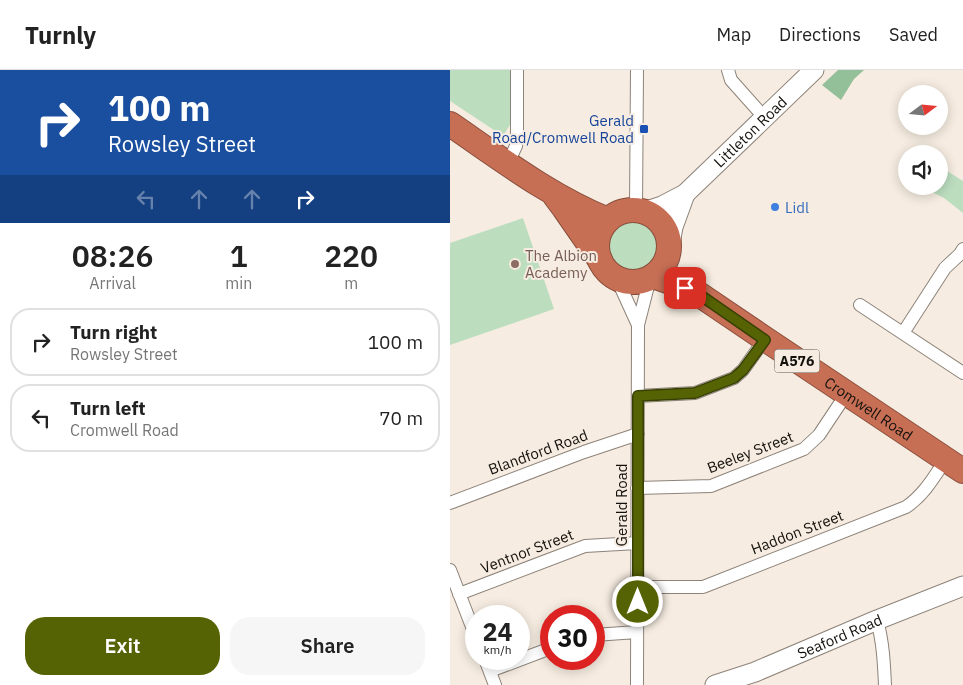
<!DOCTYPE html>
<html lang="en">
<head>
<meta charset="utf-8">
<style>
  body { margin:0; font-family:"IBM Plex Sans",sans-serif; background:#f6f6f6; color:#222; height:100vh; display:flex; flex-direction:column; font-size:19px; white-space:nowrap }
  * { box-sizing:border-box; margin:0 }
  p { font-size:16px; color:#767676 }
  .icon { flex:none; width:28px; height:28px; fill:none; stroke:currentColor; stroke-width:2; stroke-linecap:round; stroke-linejoin:round }
  .map { position:relative; flex:1; overflow:hidden }
  .drawer { display:flex; flex-direction:column; background:#fff; width:450px }
  .drawer>* { flex:none }
  .top-card { background:#1a4fa0; color:#fff; overflow:hidden }
  .needle { width:32px; rotate:74deg }
  .buttons { position:absolute; left:448px; top:15px; display:grid; gap:10px }
  .buttons a { display:grid; place-items:center; width:50px; height:50px; border-radius:50%; background:#fff; box-shadow:0 2px 12px #0003; font-size:25px }
  .speed { position:absolute; left:15px; top:535px; display:flex; gap:10px; font-size:25px; font-weight:700; text-align:center }
  .speed>* { display:grid; place-content:center; width:65px; height:65px; border-radius:50%; background:#fff; box-shadow:0 2px 12px #0003; line-height:1 }
  .speed small { font-size:12px; font-weight:400 }
  .speed .limit { border:8px solid #d22; background:#fff; color:#111 }
  .pin { position:absolute; display:grid; place-items:center; width:42px; height:42px; color:#fff; margin:-21px; border-radius:10px; box-shadow:0 2px 8px #0006 }
  .me { position:absolute; width:55px; margin:-28px; rotate:0deg; stroke-linejoin:round; filter:drop-shadow(0 0 4px #0008) }
  .turn { display:flex; align-items:center; gap:18px; height:105px; padding:0 25px; font-size:22px }
  .turn .icon { width:65px; height:65px; stroke-width:2.5 }
  .turn b { display:block; font-size:35px; line-height:42px }
  .lanes { display:flex; align-items:center; height:48px; padding:0 25px; background:#0003; justify-content:center; gap:25px; direction:ltr }
  .lanes .off { opacity:.35 }
  .eta { display:flex; justify-content:space-evenly; align-items:center; height:85px; text-align:center }
  .eta b { font-size:30px; font-weight:600; line-height:35px }
  .primary-button { display:flex; gap:10px; margin-top:auto; padding:10px 25px }
  .primary-button a { flex:1; height:58px; border-radius:20px; background:#566304; color:#fff; font-size:20px; font-weight:600; line-height:58px; text-align:center }
  .primary-button a+a { background:#f6f6f6; color:#222 }
  ul { padding:0; list-style:none }
  li { display:flex; align-items:center; gap:15px; height:68px; margin:0 10px 8px; padding:0 15px; border:2px solid #e0e0e0; border-radius:20px }
  li div { flex:1 }
  li b { display:block; font-size:19px }
  li em { font-style:normal }
  header { display:flex; align-items:center; gap:30px; box-sizing:border-box; height:70px; padding:0 25px; background:#fff; border-bottom:1px solid #e0e0e0 }
  header strong { font-size:24px }
  nav { display:flex; gap:28px; margin-inline-start:auto; font-size:18px }
  main { display:flex; flex:1; min-height:0 }
  .map>svg:first-child { display:block }
  .green { fill:#bcdebf }
  .forest { fill:#94c099 }
  .lines { fill:none; stroke-linecap:round; stroke-linejoin:round }
  .street-casing { stroke:#8d8379; stroke-width:14 }
  .secondary-casing { stroke:#8d8379; stroke-width:21 }
  .highway-casing { stroke:#884e3c; stroke-width:26 }
  .street { stroke:#fff; stroke-width:12 }
  .secondary { stroke:#fff; stroke-width:19 }
  .highway { stroke:#c76f55; stroke-width:24 }
  .route-casing { stroke:#384003; stroke-width:12 }
  .route { stroke:#566304; stroke-width:9 }
  .transit-dot { fill:#1a4fb4; stroke:#f6ece1; stroke-width:2 }
  .shop-dot { fill:#3f7fe0; stroke:#f6ece1; stroke-width:2 }
  .education-dot { fill:#8d6e63; stroke:#f6ece1; stroke-width:2 }
  .labels { text-anchor:middle; dominant-baseline:central; stroke-width:4; stroke-linejoin:round; paint-order:stroke }
  .shield { fill:#f6ece1; stroke:#58534d; stroke-width:1 }
  .shield-label { font-size:14px; font-weight:bold; fill:#14110d }
  .transit-label { font-size:15px; fill:#164399; stroke:#f6ece1; text-anchor:end }
  .street-label { font-size:15px; fill:#14110d; stroke:#f6ece1 }
  .shop-label { font-size:15px; fill:#366cbe; stroke:#f6ece1; text-anchor:start }
  .education-label { font-size:15px; fill:#785e54; stroke:#f6ece1; text-anchor:start }
</style>
</head>
<body>
<header>
<strong>Turnly</strong>
<nav><a>Map</a><a>Directions</a><a>Saved</a></nav>
</header>
<main>
<section class="drawer">
<div class="top-card">
<div class="turn"><svg class="icon" aria-label="right" viewBox="0 0 24 24"><path d="M7 20v-9h11M14 6l5 5-5 5"/></svg><div><b>100 m</b>Rowsley Street</div></div>
<div class="lanes"><svg class="icon off" aria-label="left" viewBox="0 0 24 24"><path d="M17 20v-9H6M10 6l-5 5 5 5"/></svg><svg class="icon off" aria-label="ahead" viewBox="0 0 24 24"><path d="M12 20V5M6 11l6-6 6 6"/></svg><svg class="icon off" aria-label="ahead" viewBox="0 0 24 24"><path d="M12 20V5M6 11l6-6 6 6"/></svg><svg class="icon" aria-label="right" viewBox="0 0 24 24"><path d="M7 20v-9h11M14 6l5 5-5 5"/></svg></div>
</div>
<div class="eta">
<div><b>08:26</b><p>Arrival</p></div>
<div><b>1</b><p>min</p></div>
<div><b>220</b><p>m</p></div>
</div>
<ul>
<li><svg class="icon" aria-label="right" viewBox="0 0 24 24"><path d="M7 20v-9h11M14 6l5 5-5 5"/></svg><div><b>Turn right</b><p>Rowsley Street</p></div><em>100 m</em></li>
<li><svg class="icon" aria-label="left" viewBox="0 0 24 24"><path d="M17 20v-9H6M10 6l-5 5 5 5"/></svg><div><b>Turn left</b><p>Cromwell Road</p></div><em>70 m</em></li>
</ul>
<div class="primary-button"><a>Exit</a><a>Share</a></div>
</section>
<div class="map">
<svg width="513" height="615" viewBox="0 0 513 615">
  <rect width="100%" height="100%" fill="#f6ece1"/>
  <path class="green" d="M 0,0 L 61,0 L 61,53 L 53,66 L 0,31 Z
    M 489,96 L 513,111 L 513,143 L 494,128 L 476,119 L 477,116 L 489,116 Z
    M 73,148 L 104,239 L 0,275 L 0,173 Z
    M155 175a27 27 0 1 1 54 0a27 27 0 1 1-54 0Z"/>
  <path class="forest" d="M 388,0 L 414,0 L 404,9 L 391,30 L 372,15 Z"/>
  <g class="lines">
    <g class="street-casing">
      <path id="street" d="M 278,0 L 281,10 L 314,47
        M 58,93 L 66,76 L 67,65 L 67,0
        M 186,140 L 187,0
        M 167,209 L 188,255
        M 410,235 L 513,303
        M 453,263 L 495,198 L 510,184 L 513,179
        M 188,326 L 245,323 L 284,308 L 293,300 L 315,269
        M 187,418 L 261,416 L 354,379 L 369,365 L 397,323
        M 0,433 L 134,382 L 188,364
        M 0,500 L 26,567
        M 187,517 L 253,517 L 456,437 C 474,425 484,407 496,389
        M 9,524 L 135,476 L 187,473
        M 427,550 C 433,572 434,593 435,615
        M 144,565 L 187,562
        M 35,589 L 45,615
        M 40,601 L 101,578
        M 187,615 L 188,255 L 200,208"/>
    </g>
    <g class="secondary-casing">
      <g id="secondary">
        <path id="s1" d="M 194,142 L 212,136 L 235,124 L 364,0"/>
        <path d="M 220,173 L 223,157 L 235,124"/>
        <path id="s2" d="M 265,615 L 305,602 L 427,550 L 513,516"/>
      </g>
    </g>
    <g class="highway-casing">
      <g id="highway">
        <path d="M 0,54 C 51,89 101,127 158,150"/>
        <path d="M 105,126 L 114,138 L 150,190"/>
        <circle cx="183" cy="176" r="36"/>
        <path id="s3" d="M 203,206 L 220,212 L 250,225 L 315,269 L 513,401"/>
      </g>
    </g>
    <use href="#street" class="street"/>
    <use href="#secondary" class="secondary"/>
    <use href="#highway" class="highway"/>
  </g>
  <g class="lines">
    <g class="route-casing">
      <path id="route" d="M 188,532 L 188,326 L 245,323 L 284,308 L 293,300 L 315,270 L 250,225 L 235,218"/>
    </g>
    <use href="#route" class="route"/>
  </g>
  <rect class="transit-dot" x="189" y="54" width="10" height="10" rx="2.5"/>
  <circle class="shop-dot" cx="325" cy="137" r="5"/>
  <circle class="education-dot" cx="65" cy="194" r="5"/>
  <g class="labels">
    <rect class="shield" x="324.5" y="279.5" width="45" height="23" rx="4"/>
    <g class="shield-label">
      <text x="347" y="291">A576</text>
    </g>
    <g class="transit-label">
      <text x="184" y="50">Gerald<tspan x="184" dy="17">Road/Cromwell Road</tspan></text>
    </g>
    <g class="street-label">
      <text stroke="none"><textPath href="#s1" startOffset="135">Littleton Road</textPath></text>
      <text stroke="none"><textPath href="#s3" startOffset="254">Cromwell Road</textPath></text>
      <text transform="translate(88 382) rotate(-20)">Blandford Road</text>
      <text transform="translate(300 382) rotate(-21)">Beeley Street</text>
      <text transform="translate(171 435) rotate(-90)">Gerald Road</text>
      <text transform="translate(347 462) rotate(-21)">Haddon Street</text>
      <text transform="translate(77 481) rotate(-21)">Ventnor Street</text>
      <text stroke="none"><textPath href="#s2" startOffset="134">Seaford Road</textPath></text>
    </g>
    <g class="shop-label">
      <text x="335" y="137">Lidl</text>
    </g>
    <g class="education-label">
      <text x="75" y="185">The Albion<tspan x="75" dy="17">Academy</tspan></text>
    </g>
  </g>
</svg>
<div class="buttons">
<a><svg class="needle" viewBox="-14 -14 28 28"><path d="M0-13l5 13h-10z" fill="#e53935"/><path d="M0 13l5-13h-10z" fill="#767676"/></svg></a>
<a><svg class="icon" aria-label="sound" viewBox="0 0 24 24"><path d="M4 9h4l5-4v14l-5-4H4zM17 9q2 3 0 6"/></svg></a>
</div>
<div class="speed"><div>24<small>km/h</small></div><div class="limit">30</div></div>
<div class="pin" style="left:235px;top:218px;background:#d93025"><svg class="icon" aria-label="arrive" viewBox="0 0 24 24"><path d="M6 21V4h12l-3 4 3 4H6"/></svg></div>
<svg class="me" style="left:188px;top:532px" viewBox="-20 -20 40 40"><circle r="17" fill="#566304" stroke="#fff" stroke-width="3"/><path d="M0-11L8 9 0 5-8 9z" fill="#fff"/></svg>
</div>
</main>
</body>
</html>
